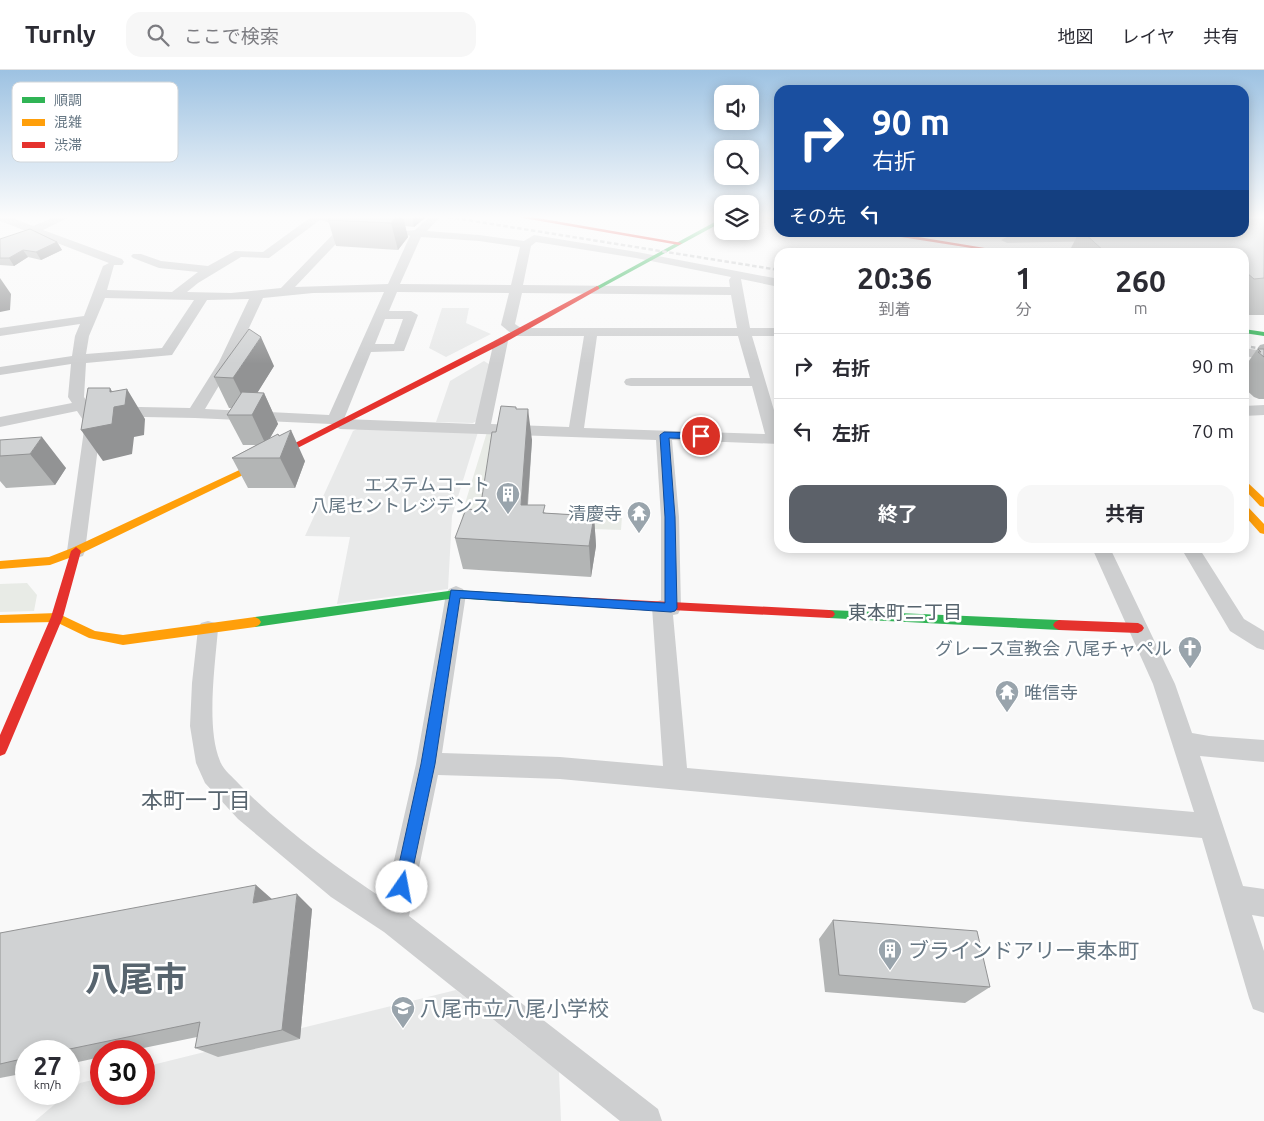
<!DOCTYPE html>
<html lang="ja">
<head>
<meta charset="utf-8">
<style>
  body { margin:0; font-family:Ubuntu,"Noto Sans JP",sans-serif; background:#f7f7f7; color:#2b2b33; height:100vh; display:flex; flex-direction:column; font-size:19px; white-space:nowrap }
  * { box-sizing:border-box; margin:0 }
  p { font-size:16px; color:#7c7c81 }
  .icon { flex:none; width:28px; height:28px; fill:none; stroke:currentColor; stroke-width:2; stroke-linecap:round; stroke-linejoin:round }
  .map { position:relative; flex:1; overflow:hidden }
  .details { position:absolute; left:774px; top:178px; width:475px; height:305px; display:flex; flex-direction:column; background:#fff; border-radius:15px; box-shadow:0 2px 12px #0003 }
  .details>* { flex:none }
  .hud { position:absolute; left:774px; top:15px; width:475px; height:152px; border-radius:15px; box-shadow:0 2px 12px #0003; background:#1a4fa0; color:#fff; overflow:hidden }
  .tools { position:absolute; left:714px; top:15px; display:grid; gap:10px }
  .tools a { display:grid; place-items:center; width:45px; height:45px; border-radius:10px; background:#fff; box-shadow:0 2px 12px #0003; font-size:25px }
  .speed { position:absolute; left:15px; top:970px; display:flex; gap:10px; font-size:25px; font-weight:700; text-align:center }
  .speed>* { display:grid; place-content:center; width:65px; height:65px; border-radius:50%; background:#fff; box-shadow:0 2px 12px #0003; line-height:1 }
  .speed small { font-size:12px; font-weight:400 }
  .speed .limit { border:8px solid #d22; background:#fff; color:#111 }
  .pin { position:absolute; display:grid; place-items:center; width:42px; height:42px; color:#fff; margin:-21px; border:2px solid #fff; border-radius:50%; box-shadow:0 1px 5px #0007 }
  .me { position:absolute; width:55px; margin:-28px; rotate:12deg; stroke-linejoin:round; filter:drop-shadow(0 0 4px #0008) }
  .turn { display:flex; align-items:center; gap:18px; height:105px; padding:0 15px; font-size:22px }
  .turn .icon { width:65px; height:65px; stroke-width:2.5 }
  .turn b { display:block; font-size:35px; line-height:42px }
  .then { display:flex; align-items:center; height:48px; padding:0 15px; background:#0003; gap:10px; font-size:19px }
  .eta { display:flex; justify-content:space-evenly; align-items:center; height:85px; text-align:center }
  .eta b { font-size:30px; font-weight:700; line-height:35px }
  .action { display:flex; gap:10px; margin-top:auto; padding:10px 15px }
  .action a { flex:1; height:58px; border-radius:15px; background:#5c6169; color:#fff; font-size:20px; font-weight:700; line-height:58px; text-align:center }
  .action a+a { background:#f7f7f7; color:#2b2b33 }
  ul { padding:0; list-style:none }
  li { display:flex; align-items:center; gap:15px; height:65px; padding:0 15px; border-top:1px solid #e1e1e2 }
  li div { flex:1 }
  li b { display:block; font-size:19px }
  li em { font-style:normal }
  header { display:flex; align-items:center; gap:30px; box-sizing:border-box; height:70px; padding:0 25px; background:#fff; border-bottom:1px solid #e1e1e2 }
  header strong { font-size:24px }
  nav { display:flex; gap:28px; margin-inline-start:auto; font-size:18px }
  .search { width:350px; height:45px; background:#f7f7f7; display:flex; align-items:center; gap:12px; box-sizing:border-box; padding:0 18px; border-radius:15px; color:#7c7c81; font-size:19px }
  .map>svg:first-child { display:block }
  .built { fill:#e8e9e9 }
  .green { fill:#e8ebe6 }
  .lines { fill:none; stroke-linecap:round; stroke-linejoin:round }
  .street { fill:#cecfd0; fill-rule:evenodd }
  .fast { fill:#30b455; fill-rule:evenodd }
  .slow { fill:#ff9f0a; fill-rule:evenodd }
  .jam { fill:#e5322d; fill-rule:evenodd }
  .rail { stroke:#c3c5c6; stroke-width:2.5; stroke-dasharray:4.5 2.5; stroke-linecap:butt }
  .wall { fill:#b3b5b5 }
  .shaded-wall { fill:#929394 }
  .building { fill:#d0d2d3; stroke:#929394 }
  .route { fill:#1a73e8; stroke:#114b97 }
  .labels { text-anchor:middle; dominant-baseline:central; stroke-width:5; stroke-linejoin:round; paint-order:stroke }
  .poi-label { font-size:18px; fill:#657683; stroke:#fff; text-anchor:end }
  .neighbourhood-label { font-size:19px; fill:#57646e; stroke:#fff }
  .near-poi-label { font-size:21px; fill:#657683; stroke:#fff; text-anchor:start }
  .near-neighbourhood-label { font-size:22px; fill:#57646e; stroke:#fff }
  .near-town-label { font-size:34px; font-weight:bold; fill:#57646e; stroke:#fff }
  .key { fill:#fff; stroke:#d1d6da; stroke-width:1 }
  .key-label { font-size:14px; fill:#657683 }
</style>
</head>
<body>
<header>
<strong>Turnly</strong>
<div class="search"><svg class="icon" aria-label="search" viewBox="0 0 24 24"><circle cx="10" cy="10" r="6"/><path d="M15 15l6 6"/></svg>ここで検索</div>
<nav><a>地図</a><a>レイヤ</a><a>共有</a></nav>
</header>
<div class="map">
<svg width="1264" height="1051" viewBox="0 0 1264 1051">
  <rect width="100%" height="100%" fill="#f9f9f9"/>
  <path class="built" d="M 442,238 L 469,238 L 466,253 L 491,264 L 446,287 L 429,278 Z
    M 484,291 L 492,296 L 480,349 L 473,353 L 436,352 L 450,311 Z
    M 363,356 L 478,362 L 452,446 L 448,519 L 337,534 L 350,467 L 305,466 L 353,361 Z
    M 456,920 L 559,1002 L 561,1051 L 35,1051 L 80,1013 L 101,1008 L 101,1024 L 144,1024 L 144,997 Z"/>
  <path class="green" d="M 487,362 L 505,363 L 471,461 L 460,461 L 463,440 Z
    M 595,446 L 622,446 L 621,460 L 593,459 Z
    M 27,513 L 37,525 L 34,541 L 0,542 L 0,514 Z"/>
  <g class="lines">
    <path class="street" d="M 0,147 L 10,147 L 33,156 L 55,147 L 70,147 L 43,160 L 122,189 L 124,192 L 122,195 L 114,195 L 107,220 L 172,222 L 198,202 L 159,198 L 133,188 L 131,186 L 133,184 L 141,184 L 161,191 L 208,196 L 235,181 L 263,182 L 311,147 L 333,147 L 353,152 L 359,156 L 358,158 L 351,158 L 295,217 L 388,214 L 410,166 L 404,163 L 406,161 L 415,160 L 429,147 L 440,147 L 427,161 L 479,165 L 524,171 L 534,165 L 637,182 L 779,209 L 779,217 L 741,209 L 750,258 L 779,258 L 779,266 L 752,266 L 779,357 L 779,374 L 672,370 L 679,447 L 681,538 L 678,544 L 673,545 L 687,698 L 1194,742 L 1153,614 L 1092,478 L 1110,478 L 1175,614 L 1192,663 L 1209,666 L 1264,670 L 1264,692 L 1200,686 L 1243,816 L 1264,819 L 1264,847 L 1252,845 L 1264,881 L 1264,943 L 1253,939 L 1249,928 L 1202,768 L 560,709 L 438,705 L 409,846 L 658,1039 L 662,1051 L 620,1051 L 384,862 L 331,827 L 238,749 L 205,713 L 196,693 L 190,656 L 192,613 L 198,559 L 201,553 L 208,551 L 215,553 L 218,559 C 215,595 206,658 220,691 C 223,700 233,707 239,714 C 282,758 334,796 385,830 L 416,694 L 446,524 L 449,519 L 456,516 L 463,519 L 466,524 L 442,683 L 560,687 L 663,696 L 652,537 L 655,532 L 661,530 L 661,447 L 656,370 L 340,359 L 331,354 L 195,348 L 96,346 L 101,353 L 85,481 L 83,486 L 76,488 L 69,486 L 67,481 L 85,353 L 77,341 L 0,357 L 0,347 L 72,333 L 68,327 L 71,294 L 0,305 L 0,297 L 72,286 L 75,266 L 80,254 L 0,266 L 0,258 L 84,246 L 103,196 L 109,193 L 0,151 ZM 320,150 L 341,156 L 281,218 L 231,223 L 187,222 L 198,213 L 241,187 L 269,188 ZM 421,167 L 479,171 L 520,177 L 511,215 L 400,214 ZM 536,172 L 636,188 L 731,207 L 729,210 L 730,217 L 523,215 L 531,176 ZM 384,222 L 329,345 L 205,339 L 233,292 L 263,228 L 313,223 ZM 397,222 L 509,223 L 501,255 L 513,265 L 518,266 L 584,266 L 569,357 L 491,354 L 508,271 L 501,267 L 494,271 L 475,354 L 344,349 L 371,282 L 404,281 L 418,245 L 411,241 L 389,241 ZM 522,223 L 731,225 L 737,258 L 521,258 L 515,254 ZM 105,228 L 194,230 L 162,278 L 86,284 L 89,266 ZM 249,229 L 219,292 L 190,338 L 90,336 L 84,327 L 86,293 L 172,285 L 207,230 ZM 385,249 L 403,249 L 394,274 L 375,274 ZM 597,266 L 738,266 L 750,308 L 631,308 L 626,309 L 624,312 L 626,315 L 631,316 L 752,316 L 765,364 L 584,358 Z
      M 1102,166 L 1108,169 L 1106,171 L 1007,173 L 1001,170 L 1007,167 Z
      M 1244,278 L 1264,281 L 1264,289 L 1244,286 Z
      M 1264,335 L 1264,345 L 1244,346 L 1244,336 Z
      M 1181,478 L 1199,478 L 1244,549 L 1264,561 L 1264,580 L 1257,578 L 1230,561 Z"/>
    <path class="fast" d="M 722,148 L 722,152 L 599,219 L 594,218 Z
      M 1244,259 L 1264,262 L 1264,266 L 1244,263 Z
      M 456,520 L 514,524 L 518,525 L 520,528 L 518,531 L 514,532 L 456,528 L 255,557 L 251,555 L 249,552 L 251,549 L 255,547 Z
      M 829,540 L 1059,550 L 1063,552 L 1065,555 L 1063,558 L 1059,560 L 829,548 L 825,547 L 823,544 L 825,541 Z"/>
    <path class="slow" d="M 760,147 L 779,147 L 779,151 Z
      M 265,388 L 270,391 L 268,393 L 80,484 L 50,495 L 0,499 L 0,491 L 49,487 L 72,478 Z
      M 1244,411 L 1247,412 L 1264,428 L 1264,437 L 1260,436 L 1244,419 Z
      M 1244,436 L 1248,437 L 1264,454 L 1264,464 L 1260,463 L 1244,445 Z
      M 57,543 L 95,561 L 123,565 L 255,547 L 259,549 L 261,552 L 259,555 L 255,557 L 123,575 L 89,568 L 56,552 L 0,553 L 0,545 Z"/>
    <path class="jam" d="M 517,147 L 532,147 L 682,173 L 679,175 Z
      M 869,162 L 888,162 L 1003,181 L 997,182 Z
      M 597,216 L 599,217 L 599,219 L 504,273 L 268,393 L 265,394 L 260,391 L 498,269 Z
      M 76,477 L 81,481 L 63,547 L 7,680 L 5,684 L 0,686 L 0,665 L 51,547 L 71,481 Z
      M 514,524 L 829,540 L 833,541 L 835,544 L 833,547 L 829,548 L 514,532 L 510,531 L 508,528 L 510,525 Z
      M 1059,550 L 1138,553 L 1142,555 L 1144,558 L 1142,561 L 1138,563 L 1059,560 L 1055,558 L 1053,555 L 1055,552 Z"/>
    <path class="rail" d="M 448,147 L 779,200
      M 1244,276 L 1264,279"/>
  </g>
  <path class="wall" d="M 331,147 L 426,147 L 414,157 L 405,156 L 408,167 L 398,180 L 336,176 L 328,150 Z
    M 1264,147 L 1264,245 L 1244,245 L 1244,182 L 1069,182 L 1079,162 L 1244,162 Z
    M 0,169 L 57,172 L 62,180 L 41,190 L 28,187 L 14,196 L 0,195 Z
    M 1264,274 L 1264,329 L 1259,329 L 1254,327 L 1244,318 L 1244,298 L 1260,275 Z
    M 274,296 L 257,323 L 264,323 L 278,354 L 270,368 L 305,391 L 295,418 L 248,418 L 232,388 L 256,375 L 243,375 L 227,345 L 232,338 L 229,338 L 214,307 Z
    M 779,315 L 779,334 L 777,323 Z
    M 516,337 L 516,339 L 532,370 L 528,435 L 546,443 L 594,446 L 596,476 L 591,507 L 463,499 L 455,468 L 480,440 L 496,362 Z
    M 0,370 L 66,398 L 55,415 L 6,418 L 0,411 Z
    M 272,829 L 312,839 L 300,969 L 218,987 L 195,978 L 197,967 L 129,981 L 101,981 L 101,987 L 69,994 L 69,981 L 26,981 L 26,1003 L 0,1008 L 0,863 Z
    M 833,850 L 990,917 L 965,933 L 825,922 L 819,869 Z"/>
  <path class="shaded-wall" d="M 396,147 L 403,147 L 408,167 L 398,180 L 391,153 Z
    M 412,147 L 426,147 L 414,157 Z
    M 57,172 L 62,180 L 41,190 L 36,182 Z
    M 23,180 L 28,187 L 14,196 L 9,188 Z
    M 0,208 L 11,224 L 10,240 L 0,242 Z
    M 261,267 L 274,296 L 248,338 L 233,308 Z
    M 110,318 L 121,336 L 127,319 L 145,349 L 144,365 L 134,367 L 132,384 L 103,391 L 81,360 Z
    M 264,323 L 278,354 L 266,375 L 252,345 Z
    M 528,339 L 532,370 L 525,466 L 521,435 Z
    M 291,360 L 305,391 L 295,418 L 280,388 Z
    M 42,367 L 66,398 L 55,415 L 30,384 Z
    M 594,446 L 596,476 L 591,507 L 589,476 Z
    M 256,815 L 273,830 L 253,833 Z
    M 297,824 L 312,839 L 300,969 L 282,960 Z"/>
  <path class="building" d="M 331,147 L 396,147 L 391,153 L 328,150 Z
    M 1244,147 L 1264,147 L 1264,208 L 1254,209 L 1247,203 L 1244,203 L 1244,182 L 1105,182 L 1083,162 L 1244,162 Z
    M 30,159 L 57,172 L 36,182 L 23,180 L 9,188 L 0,188 L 0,169 Z
    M 249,259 L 261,267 L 233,308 L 214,307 Z
    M 1258,279 L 1264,279 L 1264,287 L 1258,282 L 1261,282 Z
    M 88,318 L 110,318 L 110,322 L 127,319 L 125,335 L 114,337 L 112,354 L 81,360 Z
    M 242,322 L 264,323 L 252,345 L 227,345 Z
    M 501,336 L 516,337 L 516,339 L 528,339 L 521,435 L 545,435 L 543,443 L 594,446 L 589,476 L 455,468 L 466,439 L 480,440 L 492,362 L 496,362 Z
    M 291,360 L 280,388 L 232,388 L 278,364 L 279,366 Z
    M 42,367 L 30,384 L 0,386 L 0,370 Z
    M 256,815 L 253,833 L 297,824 L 282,960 L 195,978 L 200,952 L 60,981 L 26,981 L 26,988 L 0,994 L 0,863 Z
    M 833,850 L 977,861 L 990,917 L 839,905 Z"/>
  <linearGradient id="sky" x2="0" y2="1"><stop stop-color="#9dc2e2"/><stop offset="0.5" stop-color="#fcfcfc"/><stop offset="1" stop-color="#fcfcfc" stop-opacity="0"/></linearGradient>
  <rect width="1264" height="294" fill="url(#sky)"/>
  <path class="route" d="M 664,362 L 701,363 L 705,366 L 701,369 L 669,368 L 675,447 L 677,538 L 675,541 L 671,542 L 460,528 L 435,694 L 409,817 L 407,823 L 402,825 L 396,823 L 394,817 L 421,694 L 451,520 L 665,533 L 665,447 L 660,365 Z"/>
  <defs>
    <g id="building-pin" transform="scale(1.25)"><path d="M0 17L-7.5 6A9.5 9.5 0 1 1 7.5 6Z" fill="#99a4ac" stroke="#fff"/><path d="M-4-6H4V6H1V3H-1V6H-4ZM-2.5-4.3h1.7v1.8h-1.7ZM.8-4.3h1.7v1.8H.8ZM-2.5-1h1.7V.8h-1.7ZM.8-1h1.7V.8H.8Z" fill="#fff"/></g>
    <g id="temple-pin" transform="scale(1.25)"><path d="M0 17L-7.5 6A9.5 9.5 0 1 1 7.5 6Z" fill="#99a4ac" stroke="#fff"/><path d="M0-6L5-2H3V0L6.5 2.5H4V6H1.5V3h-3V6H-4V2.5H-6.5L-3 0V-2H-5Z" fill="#fff"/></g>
    <g id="church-pin" transform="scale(1.25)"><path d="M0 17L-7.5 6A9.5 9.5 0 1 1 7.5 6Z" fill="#99a4ac" stroke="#fff"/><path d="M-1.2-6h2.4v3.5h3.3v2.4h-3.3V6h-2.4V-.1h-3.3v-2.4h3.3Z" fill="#fff"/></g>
    <g id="school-pin" transform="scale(1.25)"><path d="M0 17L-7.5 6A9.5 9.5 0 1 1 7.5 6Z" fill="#99a4ac" stroke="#fff"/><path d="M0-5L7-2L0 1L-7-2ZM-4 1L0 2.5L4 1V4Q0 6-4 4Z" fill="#fff"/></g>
  </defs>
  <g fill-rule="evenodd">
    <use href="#building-pin" x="508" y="424"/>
    <use href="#temple-pin" x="639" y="443"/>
    <use href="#church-pin" x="1190" y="578"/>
    <use href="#temple-pin" x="1007" y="622"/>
    <use href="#building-pin" x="890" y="880"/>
    <use href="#school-pin" x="403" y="938"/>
  </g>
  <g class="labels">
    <g class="poi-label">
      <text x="490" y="414">エステムコート<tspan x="490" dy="21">八尾セントレジデンス</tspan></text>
      <text x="622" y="443">清慶寺</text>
      <text x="1172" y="578">グレース宣教会 八尾チャペル</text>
      <text x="1024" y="622" text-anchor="start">唯信寺</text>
    </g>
    <g class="neighbourhood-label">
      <text x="905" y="542">東本町二丁目</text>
    </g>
    <g class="near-poi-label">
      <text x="908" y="880">ブラインドアリー東本町</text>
      <text x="420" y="938">八尾市立八尾小学校</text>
    </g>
    <g class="near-neighbourhood-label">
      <text x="196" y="729">本町一丁目</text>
    </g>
    <g class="near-town-label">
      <text x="136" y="908">八尾市</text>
    </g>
  </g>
  <rect x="12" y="12" width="166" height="80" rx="8" class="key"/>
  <rect x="22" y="27" width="23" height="6" fill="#30b455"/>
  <rect x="22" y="49" width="23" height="7" fill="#ff9f0a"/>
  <rect x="22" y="72" width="23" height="6" fill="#e5322d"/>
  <g class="key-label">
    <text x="54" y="35">順調</text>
    <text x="54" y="57">混雑</text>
    <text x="54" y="80">渋滞</text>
  </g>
</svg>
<div class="tools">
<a><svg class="icon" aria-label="sound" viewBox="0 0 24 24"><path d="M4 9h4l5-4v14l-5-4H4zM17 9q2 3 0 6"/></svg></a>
<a><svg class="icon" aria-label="search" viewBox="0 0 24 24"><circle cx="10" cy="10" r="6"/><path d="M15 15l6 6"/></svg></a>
<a><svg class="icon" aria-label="layers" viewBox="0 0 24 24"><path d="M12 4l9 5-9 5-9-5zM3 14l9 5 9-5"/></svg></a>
</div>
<div class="speed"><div>27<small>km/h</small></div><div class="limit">30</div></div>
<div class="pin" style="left:701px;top:366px;background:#d93025"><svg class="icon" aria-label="arrive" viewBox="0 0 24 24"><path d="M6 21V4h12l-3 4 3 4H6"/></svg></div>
<svg class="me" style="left:402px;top:817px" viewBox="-20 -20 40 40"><circle r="19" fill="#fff"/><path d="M0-13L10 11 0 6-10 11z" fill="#1a73e8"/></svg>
<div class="hud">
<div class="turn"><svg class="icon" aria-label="right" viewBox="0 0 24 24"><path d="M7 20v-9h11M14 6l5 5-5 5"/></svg><div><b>90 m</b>右折</div></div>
<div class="then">その先<svg class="icon" aria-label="left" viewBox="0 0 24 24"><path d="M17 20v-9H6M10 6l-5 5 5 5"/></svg></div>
</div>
<section class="details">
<div class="eta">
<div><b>20:36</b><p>到着</p></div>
<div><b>1</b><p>分</p></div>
<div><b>260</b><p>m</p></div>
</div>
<ul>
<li><svg class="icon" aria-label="right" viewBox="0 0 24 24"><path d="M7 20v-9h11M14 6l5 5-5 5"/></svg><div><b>右折</b></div><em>90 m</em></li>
<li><svg class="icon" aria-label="left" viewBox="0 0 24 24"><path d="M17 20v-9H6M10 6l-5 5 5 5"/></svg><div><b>左折</b></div><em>70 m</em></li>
</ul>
<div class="action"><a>終了</a><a>共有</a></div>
</section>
</div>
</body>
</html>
